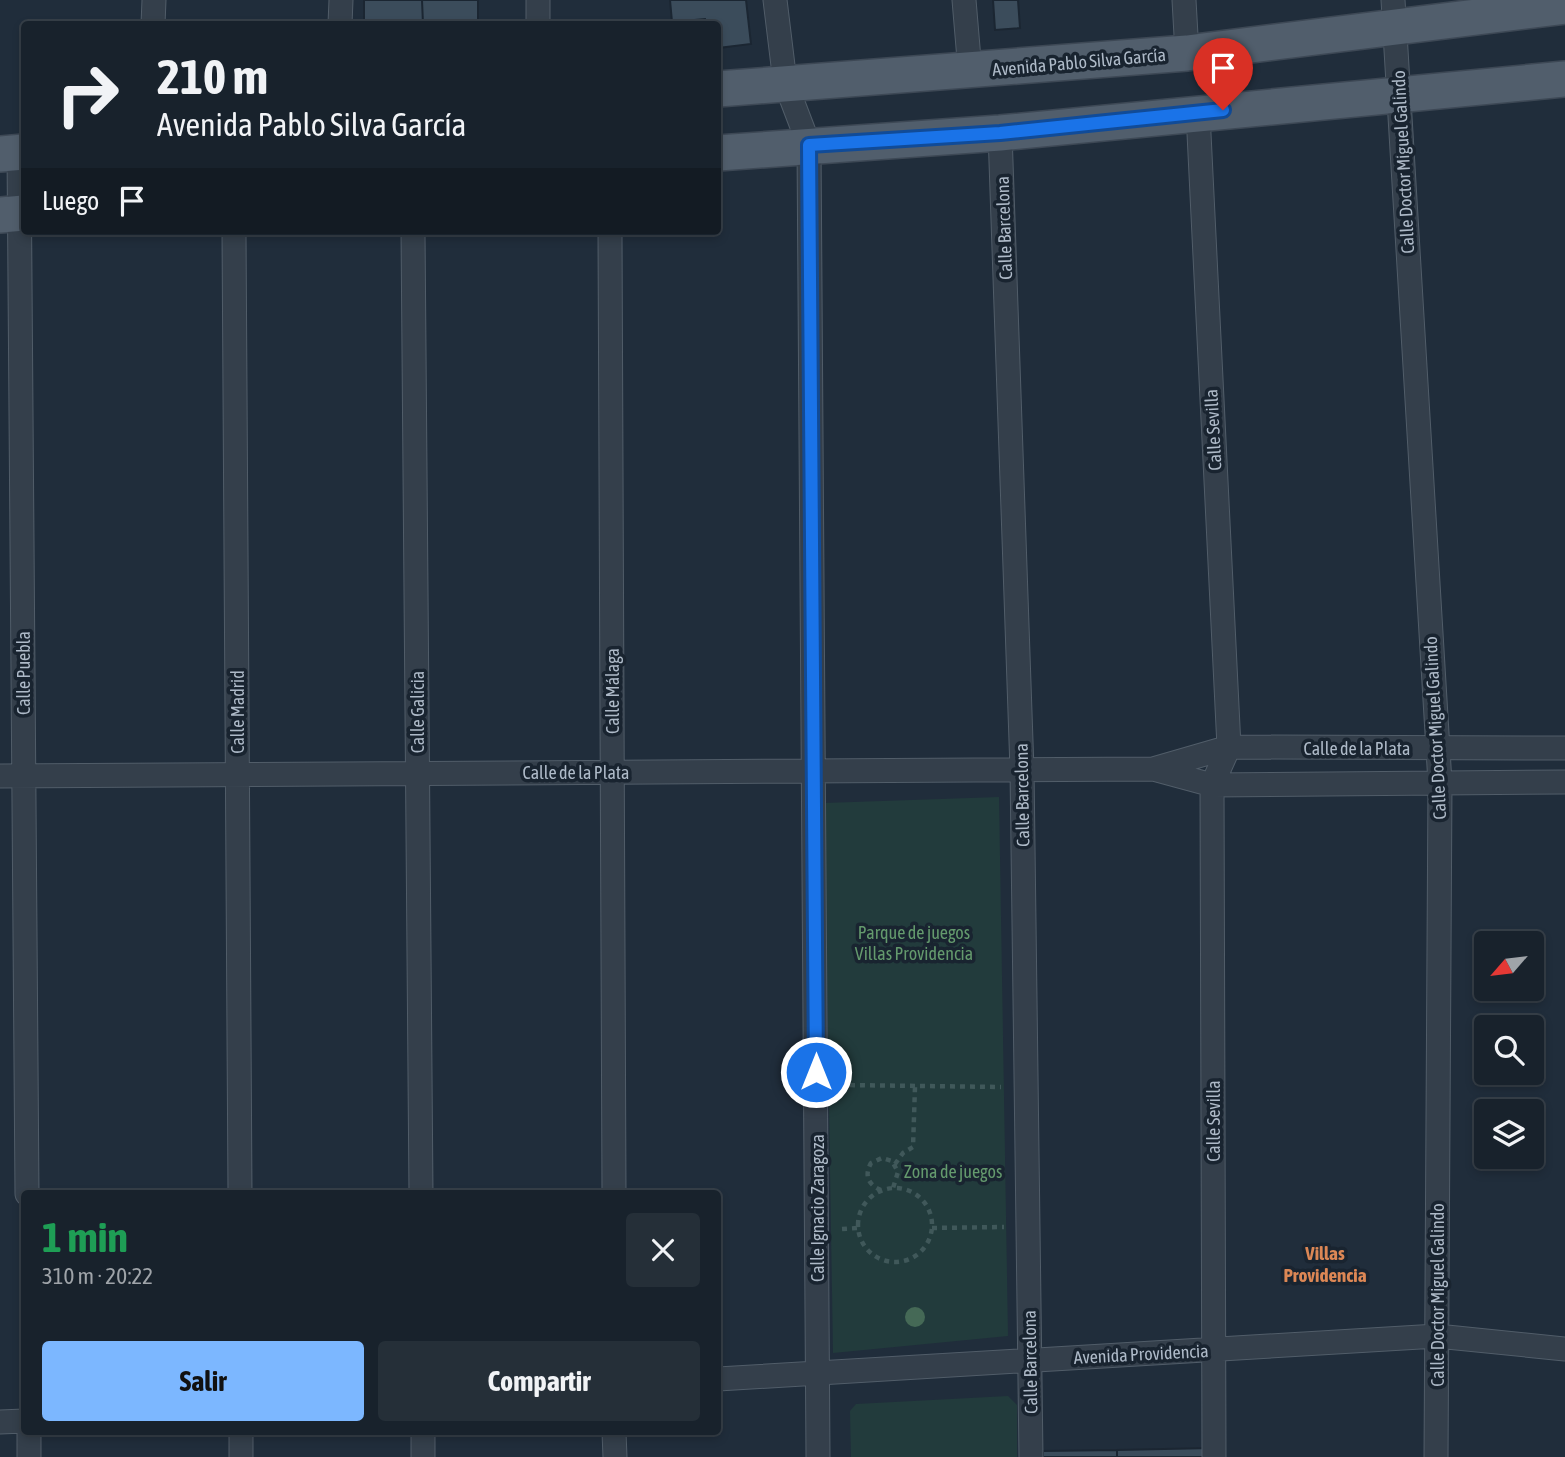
<!DOCTYPE html>
<html lang="es">
<head>
<meta charset="utf-8">
<style>
  body { margin:0; font-family:"Asap Condensed",sans-serif; background:#252f38; color:#f1f3f6; height:100vh; display:flex; flex-direction:column; font-size:26px; white-space:nowrap }
  * { box-sizing:border-box; margin:0 }
  p { font-size:23px; color:#9fa4a9 }
  .icon { flex:none; width:38px; height:38px; fill:none; stroke:currentColor; stroke-width:2; stroke-linecap:round; stroke-linejoin:round }
  .map { position:relative; flex:1; overflow:hidden }
  .drawer { position:absolute; left:21px; top:1190px; width:700px; height:245px; display:flex; flex-direction:column; background:#18222c; border-radius:7px; box-shadow:0 4px 10px #0003,0 0 0 2px #363f48 }
  .drawer>* { flex:none }
  .hud { position:absolute; left:21px; top:21px; width:700px; height:214px; border-radius:7px; box-shadow:0 4px 10px #0003,0 0 0 2px #363f48; background:#18222c; color:#f1f3f6; overflow:hidden }
  .needle { width:46px; rotate:242deg }
  .buttons { position:absolute; left:1474px; top:931px; display:grid; gap:14px }
  .buttons a { display:grid; place-items:center; width:70px; height:70px; border-radius:7px; background:#18222c; box-shadow:0 4px 10px #0003,0 0 0 2px #363f48; font-size:35px }
  .pin { position:absolute; display:grid; place-items:center; width:60px; height:60px; color:#fff; margin:-72px -30px; border-radius:50% 50% 50% 0; rotate:-45deg; box-shadow:0 0 7px #0007 }
  .pin .icon { rotate:45deg }
  .me { position:absolute; width:77px; margin:-38px; rotate:0deg; stroke-linejoin:round; filter:drop-shadow(0 0 5px #0008) }
  .turn { display:flex; align-items:center; gap:24px; height:147px; padding:0 21px; font-size:32px }
  .turn .icon { width:91px; height:91px; stroke-width:2.5 }
  .turn b { display:block; font-size:49px; line-height:60px }
  .then { display:flex; align-items:center; height:66px; padding:0 21px; background:#0003; gap:14px; font-size:26px }
  .round { display:grid; place-items:center; flex:none; width:74px; height:74px; border-radius:7px; background:#252f38 }
  .overview { display:flex; align-items:center; justify-content:space-between; height:119px; padding:0 21px }
  h1 { font-size:42px; font-weight:700; line-height:52px; color:#1e9e55 }
  .primary-button { display:flex; gap:14px; margin-top:auto; padding:14px 21px }
  .primary-button a { flex:1; height:80px; border-radius:7px; background:#7cb7ff; color:#111; font-size:28px; font-weight:700; line-height:80px; text-align:center }
  .primary-button a+a { background:#252f38; color:#f1f3f6 }
  .map>svg:first-child { display:block }
  .green { fill:#223b3c }
  .building { fill:#3b4c5b; stroke:#1b2632; stroke-width:2 }
  .lines { fill:none; stroke-linecap:round; stroke-linejoin:round }
  .street-casing { stroke:#515d69; stroke-width:25 }
  .primary-casing { stroke:#3d4855; stroke-width:38 }
  .path { stroke:#40585a; stroke-width:4.5; stroke-dasharray:5 5; stroke-linecap:butt }
  .street { stroke:#343f4b; stroke-width:23 }
  .primary { stroke:#515e6c; stroke-width:35 }
  .tree { fill:#456956 }
  .route-casing { stroke:#114b97; stroke-width:18 }
  .route { stroke:#1a73e8; stroke-width:12 }
  .labels { text-anchor:middle; dominant-baseline:central; stroke-width:7; stroke-linejoin:round; paint-order:stroke }
  .street-label { font-size:18px; fill:#aebac8; stroke:#192430 }
  .park-label { font-size:18px; fill:#649a6d; stroke:#192430 }
  .neighbourhood-label { font-size:19px; font-weight:bold; fill:#dc8755; stroke:#192430 }
</style>
</head>
<body>
<div class="map">
<svg width="1565" height="1457" viewBox="0 0 1565 1457">
  <rect width="100%" height="100%" fill="#202d3b"/>
  <path class="green" d="M 999,797 L 1008,1336 L 833,1353 L 824,803 Z
    M 1008,1396 L 1017,1405 L 1017,1457 L 851,1457 L 850,1411 L 856,1404 Z"/>
  <path class="building" d="M 364,0 L 422,0 L 423,24 L 364,24 Z
    M 422,0 L 478,0 L 478,24 L 423,24 Z
    M 670,0 L 746,0 L 751,44 L 718,48 L 718,24 L 706,24 L 705,19 L 672,22 Z
    M 993,0 L 1018,0 L 1020,28 L 995,30 Z
    M 1211,1448 L 1211,1457 L 1117,1457 L 1117,1450 Z
    M 1117,1450 L 1117,1457 L 1043,1457 L 1043,1451 Z"/>
  <g class="lines">
    <g class="street-casing">
      <path id="street" d="M 775,0 L 785,82 L 809,145 L 818,1457
        M 964,0 L 970,71
        M 1184,0 L 1187,53
        M 1393,0 L 1440,783 L 1436,1457
        M 153,24 L 154,0
        M 340,24 L 341,0
        M 538,24 L 538,0
        M 1198,113 L 1229,747 L 1212,785 L 1214,1457
        M 1000,133 L 1022,770 L 1031,1457
        M 19,152 L 27,1194
        M 234,231 L 240,1194
        M 413,231 L 421,1194
        M 610,231 L 614,1194
        M 1153,769 L 1229,747 L 1565,748
        M 0,776 L 1153,769 L 1212,785 L 1565,782
        M 718,1379 L 1437,1336 L 1565,1349
        M 0,1422 L 24,1421
        M 29,1432 L 29,1457
        M 241,1432 L 241,1457
        M 423,1432 L 423,1457
        M 614,1432 L 615,1457"/>
    </g>
    <g class="primary-casing">
      <path id="primary" d="M 718,89 L 1187,53 L 1565,6
        M 718,153 L 1000,133 L 1565,79
        M 0,154 L 24,152
        M 0,215 L 24,213"/>
    </g>
    <path class="path" d="M 840,1085 L 1001,1087
      M 895,1164 L 903,1153 L 913,1147 L 915,1087
      M858 1225a37 37 0 1 1 74 0a37 37 0 1 1-74 0Z
      M 881,1190 C 868,1185 864,1175 871,1163 L 882,1158 L 892,1161 L 898,1172 L 893,1188
      M 932,1228 L 1004,1227
      M 842,1229 L 858,1228"/>
    <use href="#street" class="street"/>
    <use href="#primary" class="primary"/>
  </g>
  <circle class="tree" cx="915" cy="1317" r="10"/>
  <g class="lines">
    <g class="route-casing">
      <path id="route" d="M 816,1072 L 809,145 L 1000,133 L 1223,110"/>
    </g>
    <use href="#route" class="route"/>
  </g>
  <g class="labels">
    <g class="street-label">
      <text transform="translate(1079 62) rotate(-5)">Avenida Pablo Silva García</text>
      <text transform="translate(1403 162) rotate(-93)">Calle Doctor Miguel Galindo</text>
      <text transform="translate(1004 228) rotate(-92)">Calle Barcelona</text>
      <text transform="translate(1213 430) rotate(-93)">Calle Sevilla</text>
      <text transform="translate(23 673) rotate(-90)">Calle Puebla</text>
      <text transform="translate(612 691) rotate(-90)">Calle Málaga</text>
      <text transform="translate(237 712) rotate(-90)">Calle Madrid</text>
      <text transform="translate(417 712) rotate(-90)">Calle Galicia</text>
      <text transform="translate(1435 728) rotate(-93)">Calle Doctor Miguel Galindo</text>
      <text x="1357" y="748">Calle de la Plata</text>
      <text x="576" y="772">Calle de la Plata</text>
      <text transform="translate(1022 795) rotate(-91)">Calle Barcelona</text>
      <text transform="translate(1213 1121) rotate(-90)">Calle Sevilla</text>
      <text transform="translate(817 1208) rotate(-90)">Calle Ignacio Zaragoza</text>
      <text transform="translate(1437 1295) rotate(-90)">Calle Doctor Miguel Galindo</text>
      <text transform="translate(1141 1354) rotate(-3)">Avenida Providencia</text>
      <text transform="translate(1030 1362) rotate(-91)">Calle Barcelona</text>
    </g>
    <g class="park-label">
      <text x="914" y="932">Parque de juegos<tspan x="914" dy="21">Villas Providencia</tspan></text>
      <text x="953" y="1171">Zona de juegos</text>
    </g>
    <g class="neighbourhood-label">
      <text x="1325" y="1253">Villas<tspan x="1325" dy="22">Providencia</tspan></text>
    </g>
  </g>
</svg>
<div class="buttons">
<a><svg class="needle" viewBox="-14 -14 28 28"><path d="M0-13l5 13h-10z" fill="#e53935"/><path d="M0 13l5-13h-10z" fill="#9fa4a9"/></svg></a>
<a><svg class="icon" aria-label="search" viewBox="0 0 24 24"><circle cx="10" cy="10" r="6"/><path d="M15 15l6 6"/></svg></a>
<a><svg class="icon" aria-label="layers" viewBox="0 0 24 24"><path d="M12 4l9 5-9 5-9-5zM3 14l9 5 9-5"/></svg></a>
</div>
<div class="pin" style="left:1223px;top:110px;background:#d93025"><svg class="icon" aria-label="arrive" viewBox="0 0 24 24"><path d="M6 21V4h12l-3 4 3 4H6"/></svg></div>
<svg class="me" style="left:816px;top:1072px" viewBox="-20 -20 40 40"><circle r="17" fill="#1a73e8" stroke="#fff" stroke-width="3"/><path d="M0-11L8 9 0 5-8 9z" fill="#fff"/></svg>
<div class="hud">
<div class="turn"><svg class="icon" aria-label="right" viewBox="0 0 24 24"><path d="M7 20v-9h11M14 6l5 5-5 5"/></svg><div><b>210 m</b>Avenida Pablo Silva García</div></div>
<div class="then">Luego<svg class="icon" aria-label="arrive" viewBox="0 0 24 24"><path d="M6 21V4h12l-3 4 3 4H6"/></svg></div>
</div>
<section class="drawer">
<div class="overview"><div><h1>1 min</h1><p>310 m · 20:22</p></div><a class="round"><svg class="icon" aria-label="close" viewBox="0 0 24 24"><path d="M6 6l12 12M18 6L6 18"/></svg></a></div>
<div class="primary-button"><a>Salir</a><a>Compartir</a></div>
</section>
</div>
</body>
</html>
